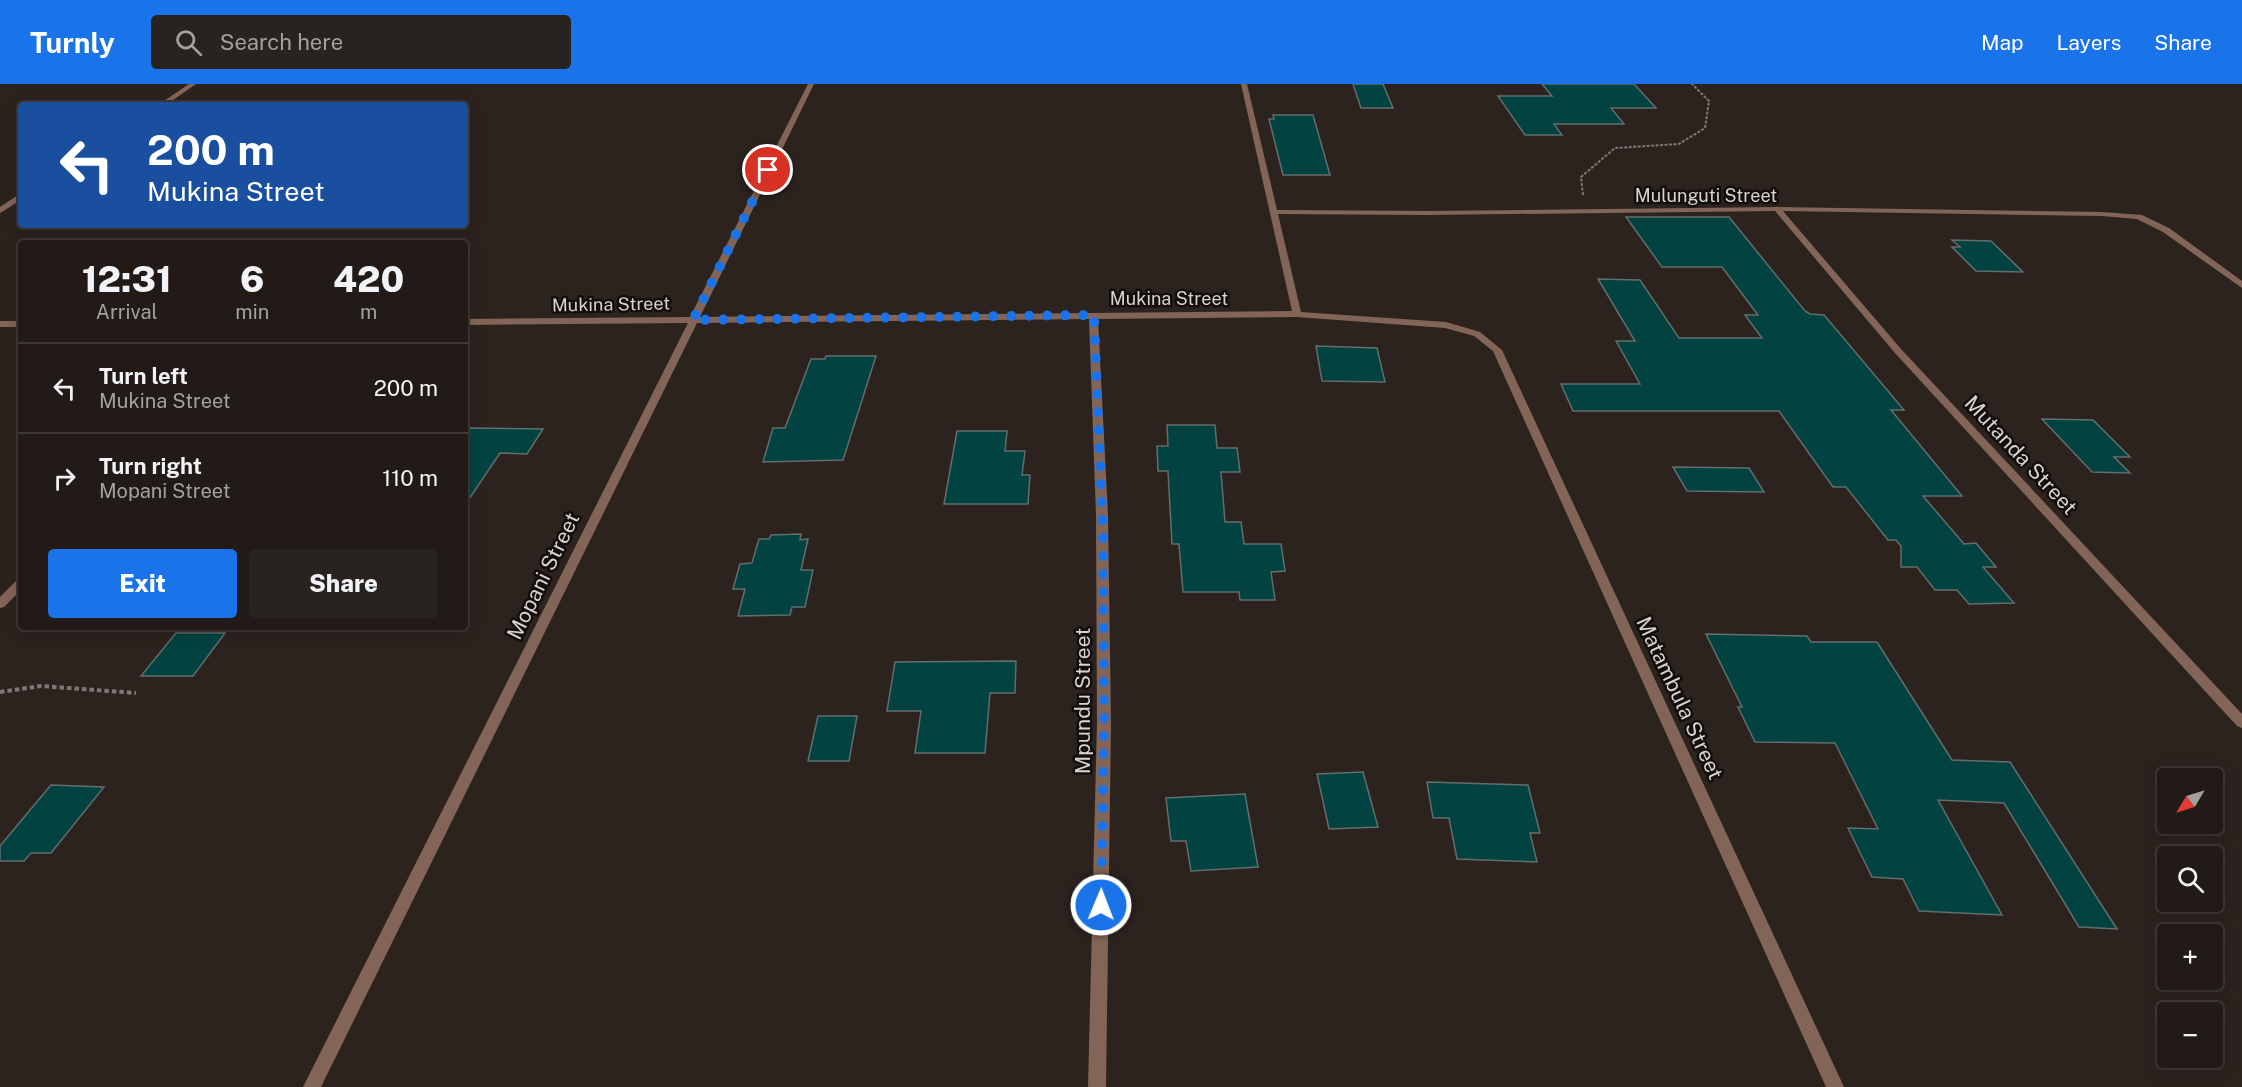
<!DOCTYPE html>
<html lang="en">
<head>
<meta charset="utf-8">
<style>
  body { margin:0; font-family:"Public Sans",sans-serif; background:#292320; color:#f1f3f6; height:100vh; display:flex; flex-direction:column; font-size:22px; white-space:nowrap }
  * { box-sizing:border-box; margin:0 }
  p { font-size:20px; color:#a2a1a1 }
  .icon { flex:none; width:33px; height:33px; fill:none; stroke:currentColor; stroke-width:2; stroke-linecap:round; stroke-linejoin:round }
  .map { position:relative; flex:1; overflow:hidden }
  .panel { position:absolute; left:18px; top:156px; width:450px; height:390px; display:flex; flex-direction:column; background:#211a17; border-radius:6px; box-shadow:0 3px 15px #0003,0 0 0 2px #3e3836 }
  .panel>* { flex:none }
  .top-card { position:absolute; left:18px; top:18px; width:450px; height:126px; border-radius:6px; box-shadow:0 3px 15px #0003,0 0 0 2px #3e3836; background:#1a4fa0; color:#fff; overflow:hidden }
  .needle { width:39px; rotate:232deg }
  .tools { position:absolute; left:2157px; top:684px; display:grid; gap:12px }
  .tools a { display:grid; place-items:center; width:66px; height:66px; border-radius:6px; background:#211a17; box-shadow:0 3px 15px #0003,0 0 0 2px #3e3836; font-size:30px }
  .pin { position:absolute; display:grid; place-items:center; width:51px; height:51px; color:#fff; margin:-26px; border:3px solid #fff; border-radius:50%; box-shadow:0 2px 6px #0007 }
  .me { position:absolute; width:66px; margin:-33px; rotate:1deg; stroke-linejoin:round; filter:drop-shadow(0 0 4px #0008) }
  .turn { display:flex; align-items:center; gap:21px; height:126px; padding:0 30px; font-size:27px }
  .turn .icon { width:78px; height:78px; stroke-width:2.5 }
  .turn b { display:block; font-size:42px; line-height:51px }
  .eta { display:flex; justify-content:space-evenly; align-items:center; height:102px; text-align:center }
  .eta b { font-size:36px; font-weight:800; line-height:42px }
  .cta { display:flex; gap:12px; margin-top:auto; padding:12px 30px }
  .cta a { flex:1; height:69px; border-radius:6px; background:#1a73e8; color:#fff; font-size:24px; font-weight:800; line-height:69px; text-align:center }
  .cta a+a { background:#292320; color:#f1f3f6 }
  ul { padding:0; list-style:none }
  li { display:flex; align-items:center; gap:18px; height:90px; padding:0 30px; border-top:2px solid #3e3836 }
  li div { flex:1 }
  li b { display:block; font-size:22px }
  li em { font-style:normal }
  header { display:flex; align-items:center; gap:36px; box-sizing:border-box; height:84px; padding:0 30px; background:#1a73e8; color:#fff }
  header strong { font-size:28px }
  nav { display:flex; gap:33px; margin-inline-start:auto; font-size:21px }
  .search { width:420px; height:54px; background:#292320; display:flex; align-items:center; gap:15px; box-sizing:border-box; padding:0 21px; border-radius:6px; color:#a2a1a1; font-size:22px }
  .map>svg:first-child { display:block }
  .building { fill:#024341; stroke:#626e6d; stroke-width:1.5 }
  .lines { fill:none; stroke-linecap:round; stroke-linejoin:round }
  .path-far1 { stroke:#807875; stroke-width:2; stroke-dasharray:3 1.5; stroke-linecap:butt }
  .path { stroke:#807875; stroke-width:4; stroke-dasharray:4.5 3; stroke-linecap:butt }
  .street { fill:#836557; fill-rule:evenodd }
  .route { stroke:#1a73e8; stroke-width:10; stroke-dasharray:0 18 }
  .labels { text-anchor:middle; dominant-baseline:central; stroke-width:5; stroke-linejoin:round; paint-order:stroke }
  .far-street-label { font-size:18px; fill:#d8d3d0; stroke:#110e0c }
  .street-label { font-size:21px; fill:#d8d3d0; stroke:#110e0c }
</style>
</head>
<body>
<header>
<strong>Turnly</strong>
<div class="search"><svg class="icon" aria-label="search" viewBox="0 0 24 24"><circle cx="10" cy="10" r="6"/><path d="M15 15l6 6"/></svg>Search here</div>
<nav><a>Map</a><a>Layers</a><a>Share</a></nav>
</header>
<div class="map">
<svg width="2242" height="1003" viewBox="0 0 2242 1003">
  <rect width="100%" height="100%" fill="#2c231f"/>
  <path class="building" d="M 1353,0 L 1383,0 L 1393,24 L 1361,24 Z
    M 1542,0 L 1634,0 L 1656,24 L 1611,24 L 1624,40 L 1554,40 L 1562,51 L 1525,51 L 1498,12 L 1552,12 Z
    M 1273,31 L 1313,31 L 1330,91 L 1283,91 L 1269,35 L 1274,35 Z
    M 1626,133 L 1729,133 L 1805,227 L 1810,230 L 1824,231 L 1904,326 L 1891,326 L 1962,412 L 1923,412 L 1964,460 L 1976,459 L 1996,483 L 1983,483 L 2014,519 L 1969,520 L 1957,506 L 1935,506 L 1917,483 L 1901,483 L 1901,462 L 1896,456 L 1888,456 L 1846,403 L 1833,403 L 1779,327 L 1573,327 L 1561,300 L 1640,300 L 1616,257 L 1635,257 L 1598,195 L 1640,196 L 1679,254 L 1762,254 L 1745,231 L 1758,231 L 1722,183 L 1662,183 Z
    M 1952,156 L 1991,157 L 2023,188 L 1976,187 L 1952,163 L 1960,163 Z
    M 1316,262 L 1377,264 L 1385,298 L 1322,297 Z
    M 826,272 L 876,272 L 843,376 L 763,378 L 773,344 L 785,344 L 811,275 L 825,275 Z
    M 2042,335 L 2093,336 L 2130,373 L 2114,373 L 2130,389 L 2092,388 Z
    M 1167,341 L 1215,341 L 1217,364 L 1237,364 L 1240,388 L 1221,388 L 1225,438 L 1241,438 L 1244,460 L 1281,460 L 1285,487 L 1271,488 L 1275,516 L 1240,516 L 1239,508 L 1183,508 L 1179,460 L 1172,460 L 1168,387 L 1158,387 L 1157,362 L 1168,362 Z
    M 465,344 L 543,345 L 527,370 L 500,369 L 465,421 Z
    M 957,347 L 1007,347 L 1005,367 L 1025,367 L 1022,391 L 1030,391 L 1028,420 L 944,420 Z
    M 1673,383 L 1749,384 L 1764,408 L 1687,407 Z
    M 801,450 L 800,456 L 808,455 L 801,486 L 813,486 L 805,523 L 792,523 L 790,531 L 738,532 L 745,505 L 733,505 L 740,480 L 752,479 L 759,455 L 769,455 L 771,451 Z
    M 176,549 L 225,549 L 193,592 L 141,592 Z
    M 1706,550 L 1807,552 L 1811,558 L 1877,558 L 1952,676 L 2010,678 L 2117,845 L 2079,843 L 2004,719 L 1938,716 L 2002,831 L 1919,827 L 1903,795 L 1872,793 L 1848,744 L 1878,745 L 1835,659 L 1755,658 L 1738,623 L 1742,623 Z
    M 1016,577 L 1015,609 L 990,609 L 985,669 L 915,669 L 921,627 L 887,627 L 895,578 Z
    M 818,632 L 857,632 L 849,677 L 808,677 Z
    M 1363,688 L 1378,743 L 1329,745 L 1317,690 Z
    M 1427,698 L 1528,701 L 1540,749 L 1530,749 L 1537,778 L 1457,775 L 1449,734 L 1433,734 Z
    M 51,701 L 104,703 L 51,769 L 31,769 L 24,777 L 0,777 L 0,762 Z
    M 1245,710 L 1258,783 L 1191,787 L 1186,757 L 1171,757 L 1166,714 Z"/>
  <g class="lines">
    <path class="path-far1" d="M 1583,111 L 1581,93 L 1615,64 L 1679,60 L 1705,44 L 1709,17 L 1692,0"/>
    <path class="path" d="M 0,608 L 41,602 L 136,609"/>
    <path class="street" d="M 189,0 L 196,0 L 166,21 L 158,21 Z
      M 808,0 L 814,0 L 700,233 L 1292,227 L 1241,0 L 1247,0 L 1277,126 L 1428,127 L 1777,123 L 2102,128 L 2142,131 L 2169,144 L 2242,197 L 2242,204 L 2163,148 L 2137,135 L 2102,132 L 1783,127 L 1901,265 L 2242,630 L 2242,644 L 2237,642 L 1895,269 L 1775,127 L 1428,131 L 1278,130 L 1301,228 L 1446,238 L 1480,248 L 1502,266 L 1844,1003 L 1826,1003 L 1493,267 L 1474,252 L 1445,244 L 1297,233 L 1098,235 L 1108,431 L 1111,639 L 1106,1003 L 1088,1003 L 1097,639 L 1096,431 L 1089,235 L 697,239 L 321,1003 L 303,1003 L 688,239 L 465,241 L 465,235 L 690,233 Z
      M 18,111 L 21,111 L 21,116 L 0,129 L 0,123 Z
      M 0,237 L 21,237 L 21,243 L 0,243 Z
      M 21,495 L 21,506 L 4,523 L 0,524 L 0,513 L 17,496 Z"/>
  </g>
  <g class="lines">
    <path class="route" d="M 768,86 L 693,236 L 1094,231 L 1103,454 L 1104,639 L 1101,821"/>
  </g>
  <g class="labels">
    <g class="far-street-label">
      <text x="1706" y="111">Mulunguti Street</text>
      <text x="1169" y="214">Mukina Street</text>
      <text transform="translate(611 220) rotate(-1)">Mukina Street</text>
    </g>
    <g class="street-label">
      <text transform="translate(2021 371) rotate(47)">Mutanda Street</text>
      <text transform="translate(543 492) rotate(-64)">Mopani Street</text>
      <text transform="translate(1680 614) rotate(65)">Matambula Street</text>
      <text transform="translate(1082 617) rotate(-90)">Mpundu Street</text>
    </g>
  </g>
</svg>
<div class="tools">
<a><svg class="needle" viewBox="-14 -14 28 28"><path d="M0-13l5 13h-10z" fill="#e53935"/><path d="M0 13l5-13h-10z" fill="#a2a1a1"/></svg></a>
<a><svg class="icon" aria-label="search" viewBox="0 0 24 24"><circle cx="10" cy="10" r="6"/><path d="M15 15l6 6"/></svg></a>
<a>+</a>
<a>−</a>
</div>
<div class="pin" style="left:768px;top:86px;background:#d93025"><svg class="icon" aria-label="arrive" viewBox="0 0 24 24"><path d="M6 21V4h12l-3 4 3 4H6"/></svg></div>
<svg class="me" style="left:1101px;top:821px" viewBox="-20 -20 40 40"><circle r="17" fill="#1a73e8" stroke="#fff" stroke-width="3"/><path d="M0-11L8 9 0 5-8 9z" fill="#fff"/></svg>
<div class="top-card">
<div class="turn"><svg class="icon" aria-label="left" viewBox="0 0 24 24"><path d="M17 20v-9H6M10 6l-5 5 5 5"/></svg><div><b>200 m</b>Mukina Street</div></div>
</div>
<section class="panel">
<div class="eta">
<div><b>12:31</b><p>Arrival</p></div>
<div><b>6</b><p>min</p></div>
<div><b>420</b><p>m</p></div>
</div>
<ul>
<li><svg class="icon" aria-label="left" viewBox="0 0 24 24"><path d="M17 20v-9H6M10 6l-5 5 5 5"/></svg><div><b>Turn left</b><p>Mukina Street</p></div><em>200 m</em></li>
<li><svg class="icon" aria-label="right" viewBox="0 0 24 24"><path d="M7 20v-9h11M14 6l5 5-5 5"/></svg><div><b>Turn right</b><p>Mopani Street</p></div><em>110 m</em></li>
</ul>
<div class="cta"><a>Exit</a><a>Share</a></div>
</section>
</div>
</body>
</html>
